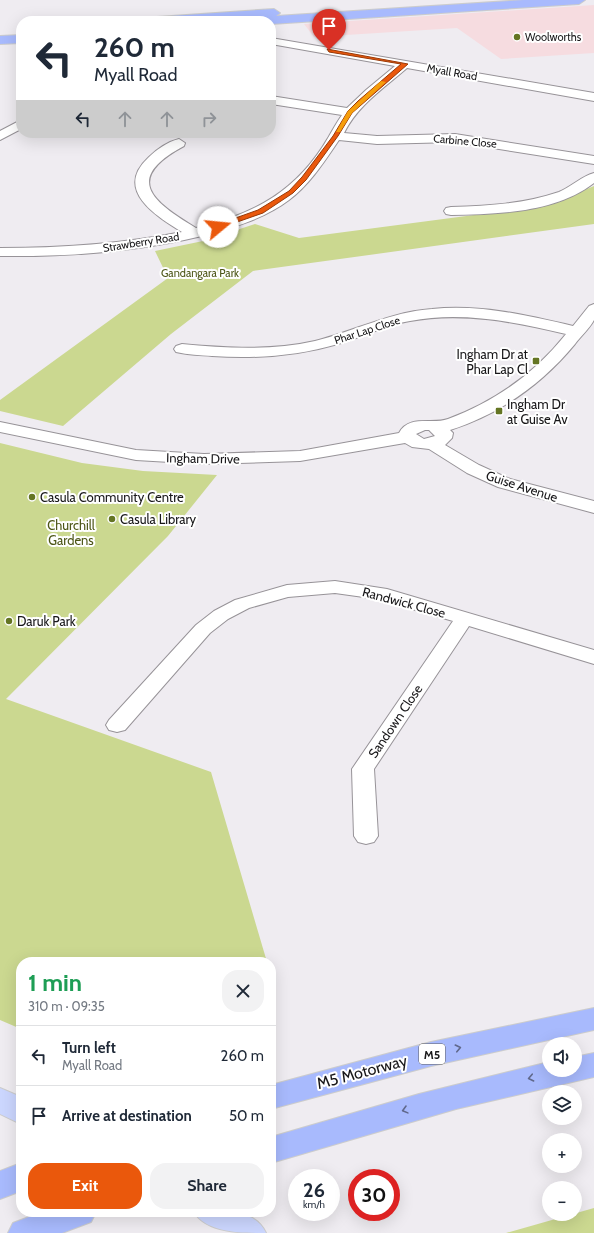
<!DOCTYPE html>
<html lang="en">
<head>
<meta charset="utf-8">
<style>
  body { margin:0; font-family:Cabin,sans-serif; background:#f2f2f3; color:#1f2937; height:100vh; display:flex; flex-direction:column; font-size:15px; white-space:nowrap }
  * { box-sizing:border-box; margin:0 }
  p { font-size:13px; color:#747a83 }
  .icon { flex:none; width:22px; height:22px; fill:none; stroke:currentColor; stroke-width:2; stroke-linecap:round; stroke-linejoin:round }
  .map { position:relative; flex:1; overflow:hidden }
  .side { position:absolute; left:16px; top:957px; width:260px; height:260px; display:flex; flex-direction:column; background:#fff; border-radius:16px; box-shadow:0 4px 16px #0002 }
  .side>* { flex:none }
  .guide { position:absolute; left:16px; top:16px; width:260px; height:122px; border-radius:16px; box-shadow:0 4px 16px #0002; background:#fff; color:#1f2937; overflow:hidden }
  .tools { position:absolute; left:542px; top:1037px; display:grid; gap:8px }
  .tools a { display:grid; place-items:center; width:40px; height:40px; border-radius:50%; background:#fff; box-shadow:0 4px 16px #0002; font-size:20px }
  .speed { position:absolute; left:288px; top:1169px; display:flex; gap:8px; font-size:20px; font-weight:700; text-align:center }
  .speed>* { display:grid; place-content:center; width:52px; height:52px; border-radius:50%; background:#fff; box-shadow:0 4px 16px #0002; line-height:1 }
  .speed small { font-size:10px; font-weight:400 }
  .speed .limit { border:6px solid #d22; background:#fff; color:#111 }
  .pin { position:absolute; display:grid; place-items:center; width:34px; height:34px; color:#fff; margin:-41px -17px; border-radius:50% 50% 50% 0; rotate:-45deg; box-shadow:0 0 4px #0007 }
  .pin .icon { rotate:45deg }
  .me { position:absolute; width:44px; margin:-22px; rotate:73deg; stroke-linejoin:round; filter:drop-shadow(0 0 3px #0008) }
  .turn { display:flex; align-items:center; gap:14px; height:84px; padding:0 12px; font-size:18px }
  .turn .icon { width:52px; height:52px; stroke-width:2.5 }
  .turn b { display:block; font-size:28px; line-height:34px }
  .lanes { display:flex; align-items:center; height:38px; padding:0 12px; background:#0003; justify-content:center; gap:20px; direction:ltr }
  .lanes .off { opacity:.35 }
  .round { display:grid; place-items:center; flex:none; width:42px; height:42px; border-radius:16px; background:#f2f2f3 }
  .head { display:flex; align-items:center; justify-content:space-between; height:68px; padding:0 12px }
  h1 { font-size:24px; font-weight:700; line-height:30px; color:#1e9e55 }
  .primary-button { display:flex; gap:8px; margin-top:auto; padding:8px 12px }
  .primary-button a { flex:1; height:46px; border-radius:16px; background:#ea580c; color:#fff; font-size:16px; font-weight:700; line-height:46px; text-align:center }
  .primary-button a+a { background:#f2f2f3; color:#1f2937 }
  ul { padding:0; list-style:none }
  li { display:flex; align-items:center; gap:12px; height:60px; padding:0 12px; border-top:1px solid #e0e1e3 }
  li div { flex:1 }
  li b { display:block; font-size:15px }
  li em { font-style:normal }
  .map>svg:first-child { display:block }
  .commercial { fill:#f6dce0 }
  .green { fill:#cbd890 }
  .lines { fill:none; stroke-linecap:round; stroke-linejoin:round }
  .minor-casing { stroke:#979398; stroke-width:2 }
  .major-casing { stroke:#ccc; stroke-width:2 }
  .highway-casing { stroke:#ccc; stroke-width:2 }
  .minor { fill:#fff; fill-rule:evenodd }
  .major { fill:#cbd6fe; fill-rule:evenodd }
  .highway { fill:#a8bafd; fill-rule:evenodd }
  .oneway { stroke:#60688b }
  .route { fill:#ea580c; stroke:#983908 }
  .slow { fill:#f59e0b }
  .poi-dot { fill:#647523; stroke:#fff; stroke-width:1.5 }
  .labels { text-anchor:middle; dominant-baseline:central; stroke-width:4; stroke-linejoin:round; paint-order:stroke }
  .far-poi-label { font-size:11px; fill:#181719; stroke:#fff; text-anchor:start }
  .far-street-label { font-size:11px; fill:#181719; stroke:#fff }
  .far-park-label { font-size:11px; fill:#4d5617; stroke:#fff }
  .shield { fill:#fff; stroke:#5d5d5e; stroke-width:1 }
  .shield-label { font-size:12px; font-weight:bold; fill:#181719 }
  .poi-label { font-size:13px; fill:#181719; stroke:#fff; text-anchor:start }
  .street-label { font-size:13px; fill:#181719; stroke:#fff }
  .park-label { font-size:13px; fill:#4d5617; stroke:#fff }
  .near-street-label { font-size:16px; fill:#181719; stroke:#fff }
</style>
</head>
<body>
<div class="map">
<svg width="594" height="1233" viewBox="0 0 594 1233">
  <rect width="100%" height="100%" fill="#efecf1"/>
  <path class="commercial" d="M 594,5 L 594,53 L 501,59 L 457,28 L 314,37 L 304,24 Z"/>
  <path class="green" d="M 594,186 L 594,224 L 253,271 L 171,334 L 63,426 L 0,411 L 0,400 L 168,278 L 155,251 L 203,241 L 255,224 L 299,238 L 549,205 Z
    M 0,443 L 82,463 L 143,471 L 217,475 L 168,536 L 6,699 L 211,772 L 267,962 L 21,962 L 21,1029 L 0,1020 Z
    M 594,1208 L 594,1233 L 506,1233 Z"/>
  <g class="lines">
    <g class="minor-casing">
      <path id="minor" d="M 271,38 L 594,93 L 594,101 L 407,68 C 384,88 358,105 344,133 L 377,136 L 455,134 L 594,156 L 594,164 L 455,142 L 377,144 L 339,140 C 324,162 310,184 289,200 C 264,219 232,228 202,236 C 135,252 68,257 0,256 L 0,248 C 61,248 122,244 182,232 C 156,216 114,190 148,158 C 156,150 167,142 179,139 L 185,143 L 184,146 C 122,179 153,202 196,228 C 255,214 297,191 328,138 C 332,131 337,122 342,115 L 271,104 L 271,96 L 347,108 L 366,90 L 395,66 L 271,44 Z
        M 21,120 L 21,129 L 0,140 L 0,131 Z
        M 594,173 L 594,183 C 555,213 498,214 451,215 L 446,214 L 444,211 L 446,208 L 451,207 C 487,206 524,204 559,192 C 571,187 582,176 594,173 Z
        M 594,304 C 594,309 594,316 594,320 C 590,328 580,337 575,344 C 542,384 500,414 450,430 L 453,433 L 452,438 L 445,445 L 479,465 L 510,479 L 594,501 L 594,513 L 498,487 L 467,473 L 429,449 L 412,447 L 405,443 L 300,461 L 204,464 L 136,460 L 0,432 L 0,422 L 136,450 L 204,454 L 300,451 L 399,433 C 409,414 433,425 448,419 C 496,401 535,373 566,334 C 515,322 462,311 410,321 C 385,325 363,337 338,344 C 297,356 255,359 212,356 C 200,355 188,355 176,352 L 174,349 L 176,346 L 182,344 C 226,348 271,351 315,341 C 355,331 390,312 432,309 C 479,304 526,315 573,326 L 589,306 ZM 425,430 L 429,430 L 435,436 L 424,439 L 416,434 Z
        M 335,581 L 387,589 L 594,650 L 594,664 L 469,626 L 374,769 L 378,836 L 374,842 L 366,844 L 358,842 L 354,836 L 352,769 L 453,621 L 378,599 L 335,593 L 288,597 L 249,608 L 228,619 L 210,633 L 125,730 L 117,732 L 109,730 L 106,725 L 109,720 L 196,625 L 214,611 L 235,600 L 287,585 Z"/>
    </g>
    <g class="major-casing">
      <path id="major" d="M 0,1088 L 21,1097 L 21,1124 L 0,1114 Z
        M 194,1212 C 220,1212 253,1206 266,1233 C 241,1233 207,1233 194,1212 Z"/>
    </g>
    <g class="highway-casing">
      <path id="highway" d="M 524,0 L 585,0 L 579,4 L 271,24 L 271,21 L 251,21 L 254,18 L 211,21 L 151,21 L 157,17 L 274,9 L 280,13 L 276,16 Z
        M 21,35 L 21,43 L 0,44 L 0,36 Z
        M 594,1008 L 594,1030 L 431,1066 L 271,1109 L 271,1085 L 431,1042 Z
        M 594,1053 L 594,1077 L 456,1109 L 271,1163 L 271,1137 L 419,1094 L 549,1062 L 549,1070 L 575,1070 L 575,1057 Z
        M 21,1163 L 21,1191 L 0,1199 L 0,1171 Z
        M 42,1212 L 96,1212 L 91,1222 L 62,1233 L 8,1233 L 13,1223 Z"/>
    </g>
    <use href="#minor" class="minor"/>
    <use href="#major" class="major"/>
    <use href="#highway" class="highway"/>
  </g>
  <defs><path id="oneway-chevron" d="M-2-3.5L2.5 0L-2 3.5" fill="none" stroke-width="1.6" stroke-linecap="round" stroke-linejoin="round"/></defs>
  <g class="oneway">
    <use href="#oneway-chevron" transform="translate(458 1048) rotate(-13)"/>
    <use href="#oneway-chevron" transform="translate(531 1078) rotate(168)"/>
    <use href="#oneway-chevron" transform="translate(405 1110) rotate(165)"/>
  </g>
  <path class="route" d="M 327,49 L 408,64 L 352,113 L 338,136 L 306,180 L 293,193 L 263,213 L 220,228 L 216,228 L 216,225 L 258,210 L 289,191 L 302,177 L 333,136 L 348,111 L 358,101 L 401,64 L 329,52 Z"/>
  <path class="slow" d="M 381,81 L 386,82 L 352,113 L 340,132 L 336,132 L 348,111 Z"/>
  <g class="poi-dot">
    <circle cx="517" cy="37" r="4"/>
    <rect x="532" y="357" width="8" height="8" rx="2"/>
    <rect x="495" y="407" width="8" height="8" rx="2"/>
    <circle cx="32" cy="497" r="4"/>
    <circle cx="112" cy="519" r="4"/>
    <circle cx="9" cy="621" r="4"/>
  </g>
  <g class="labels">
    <g class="far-poi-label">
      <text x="525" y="37">Woolworths</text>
    </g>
    <g class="far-street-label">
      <text transform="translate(452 72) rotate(10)">Myall Road</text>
      <text transform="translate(465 141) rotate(5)">Carbine Close</text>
      <text transform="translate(141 242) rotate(-9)">Strawberry Road</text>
      <text transform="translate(367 330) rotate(-18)">Phar Lap Close</text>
    </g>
    <g class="far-park-label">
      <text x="200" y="273">Gandangara Park</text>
    </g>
    <rect class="shield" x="419" y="1044" width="26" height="20" rx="3"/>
    <g class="shield-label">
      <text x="432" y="1054">M5</text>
    </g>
    <g class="poi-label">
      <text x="528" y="354" text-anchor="end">Ingham Dr at<tspan x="528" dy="15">Phar Lap Cl</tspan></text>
      <text x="507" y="404">Ingham Dr<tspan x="507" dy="15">at Guise Av</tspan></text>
      <text x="40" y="497">Casula Community Centre</text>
      <text x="120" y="519">Casula Library</text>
      <text x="17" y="621">Daruk Park</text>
    </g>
    <g class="street-label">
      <text transform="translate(203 458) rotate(1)">Ingham Drive</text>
      <text transform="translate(522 486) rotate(18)">Guise Avenue</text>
      <text transform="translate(404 602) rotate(15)">Randwick Close</text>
      <text transform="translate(395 721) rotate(-56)">Sandown Close</text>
    </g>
    <g class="park-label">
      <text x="71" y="525">Churchill<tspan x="71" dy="15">Gardens</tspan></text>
    </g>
    <g class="near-street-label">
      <text transform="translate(362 1072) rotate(-15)">M5 Motorway</text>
    </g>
  </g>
</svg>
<div class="tools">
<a><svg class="icon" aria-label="sound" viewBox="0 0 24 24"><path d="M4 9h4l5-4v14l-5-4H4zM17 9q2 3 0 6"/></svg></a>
<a><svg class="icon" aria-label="layers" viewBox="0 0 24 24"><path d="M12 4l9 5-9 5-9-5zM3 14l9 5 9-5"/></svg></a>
<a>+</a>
<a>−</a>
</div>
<div class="speed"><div>26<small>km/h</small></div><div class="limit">30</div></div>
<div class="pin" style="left:329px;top:50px;background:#d93025"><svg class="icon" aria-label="arrive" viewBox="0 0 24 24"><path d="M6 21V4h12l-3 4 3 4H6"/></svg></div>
<svg class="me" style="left:218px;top:227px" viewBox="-20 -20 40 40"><circle r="19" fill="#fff"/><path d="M0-13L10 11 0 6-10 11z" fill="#ea580c"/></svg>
<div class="guide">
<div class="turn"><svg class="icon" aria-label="left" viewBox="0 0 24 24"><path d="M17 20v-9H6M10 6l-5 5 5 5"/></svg><div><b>260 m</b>Myall Road</div></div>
<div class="lanes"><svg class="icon" aria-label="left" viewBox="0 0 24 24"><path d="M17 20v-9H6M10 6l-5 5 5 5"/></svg><svg class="icon off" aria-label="ahead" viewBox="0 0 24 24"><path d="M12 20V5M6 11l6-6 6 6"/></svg><svg class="icon off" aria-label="ahead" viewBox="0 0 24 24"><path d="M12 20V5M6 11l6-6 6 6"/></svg><svg class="icon off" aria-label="right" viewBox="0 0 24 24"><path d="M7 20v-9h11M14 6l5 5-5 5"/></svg></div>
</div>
<section class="side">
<div class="head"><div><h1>1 min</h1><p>310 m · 09:35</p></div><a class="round"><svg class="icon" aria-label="close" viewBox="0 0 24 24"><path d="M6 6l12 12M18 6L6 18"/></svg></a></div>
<ul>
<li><svg class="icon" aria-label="left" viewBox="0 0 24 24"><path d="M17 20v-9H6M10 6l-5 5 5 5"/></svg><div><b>Turn left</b><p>Myall Road</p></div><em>260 m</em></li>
<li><svg class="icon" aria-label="arrive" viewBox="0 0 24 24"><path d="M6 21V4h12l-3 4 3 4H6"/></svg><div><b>Arrive at destination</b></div><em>50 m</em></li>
</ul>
<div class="primary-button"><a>Exit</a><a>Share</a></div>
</section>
</div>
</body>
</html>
